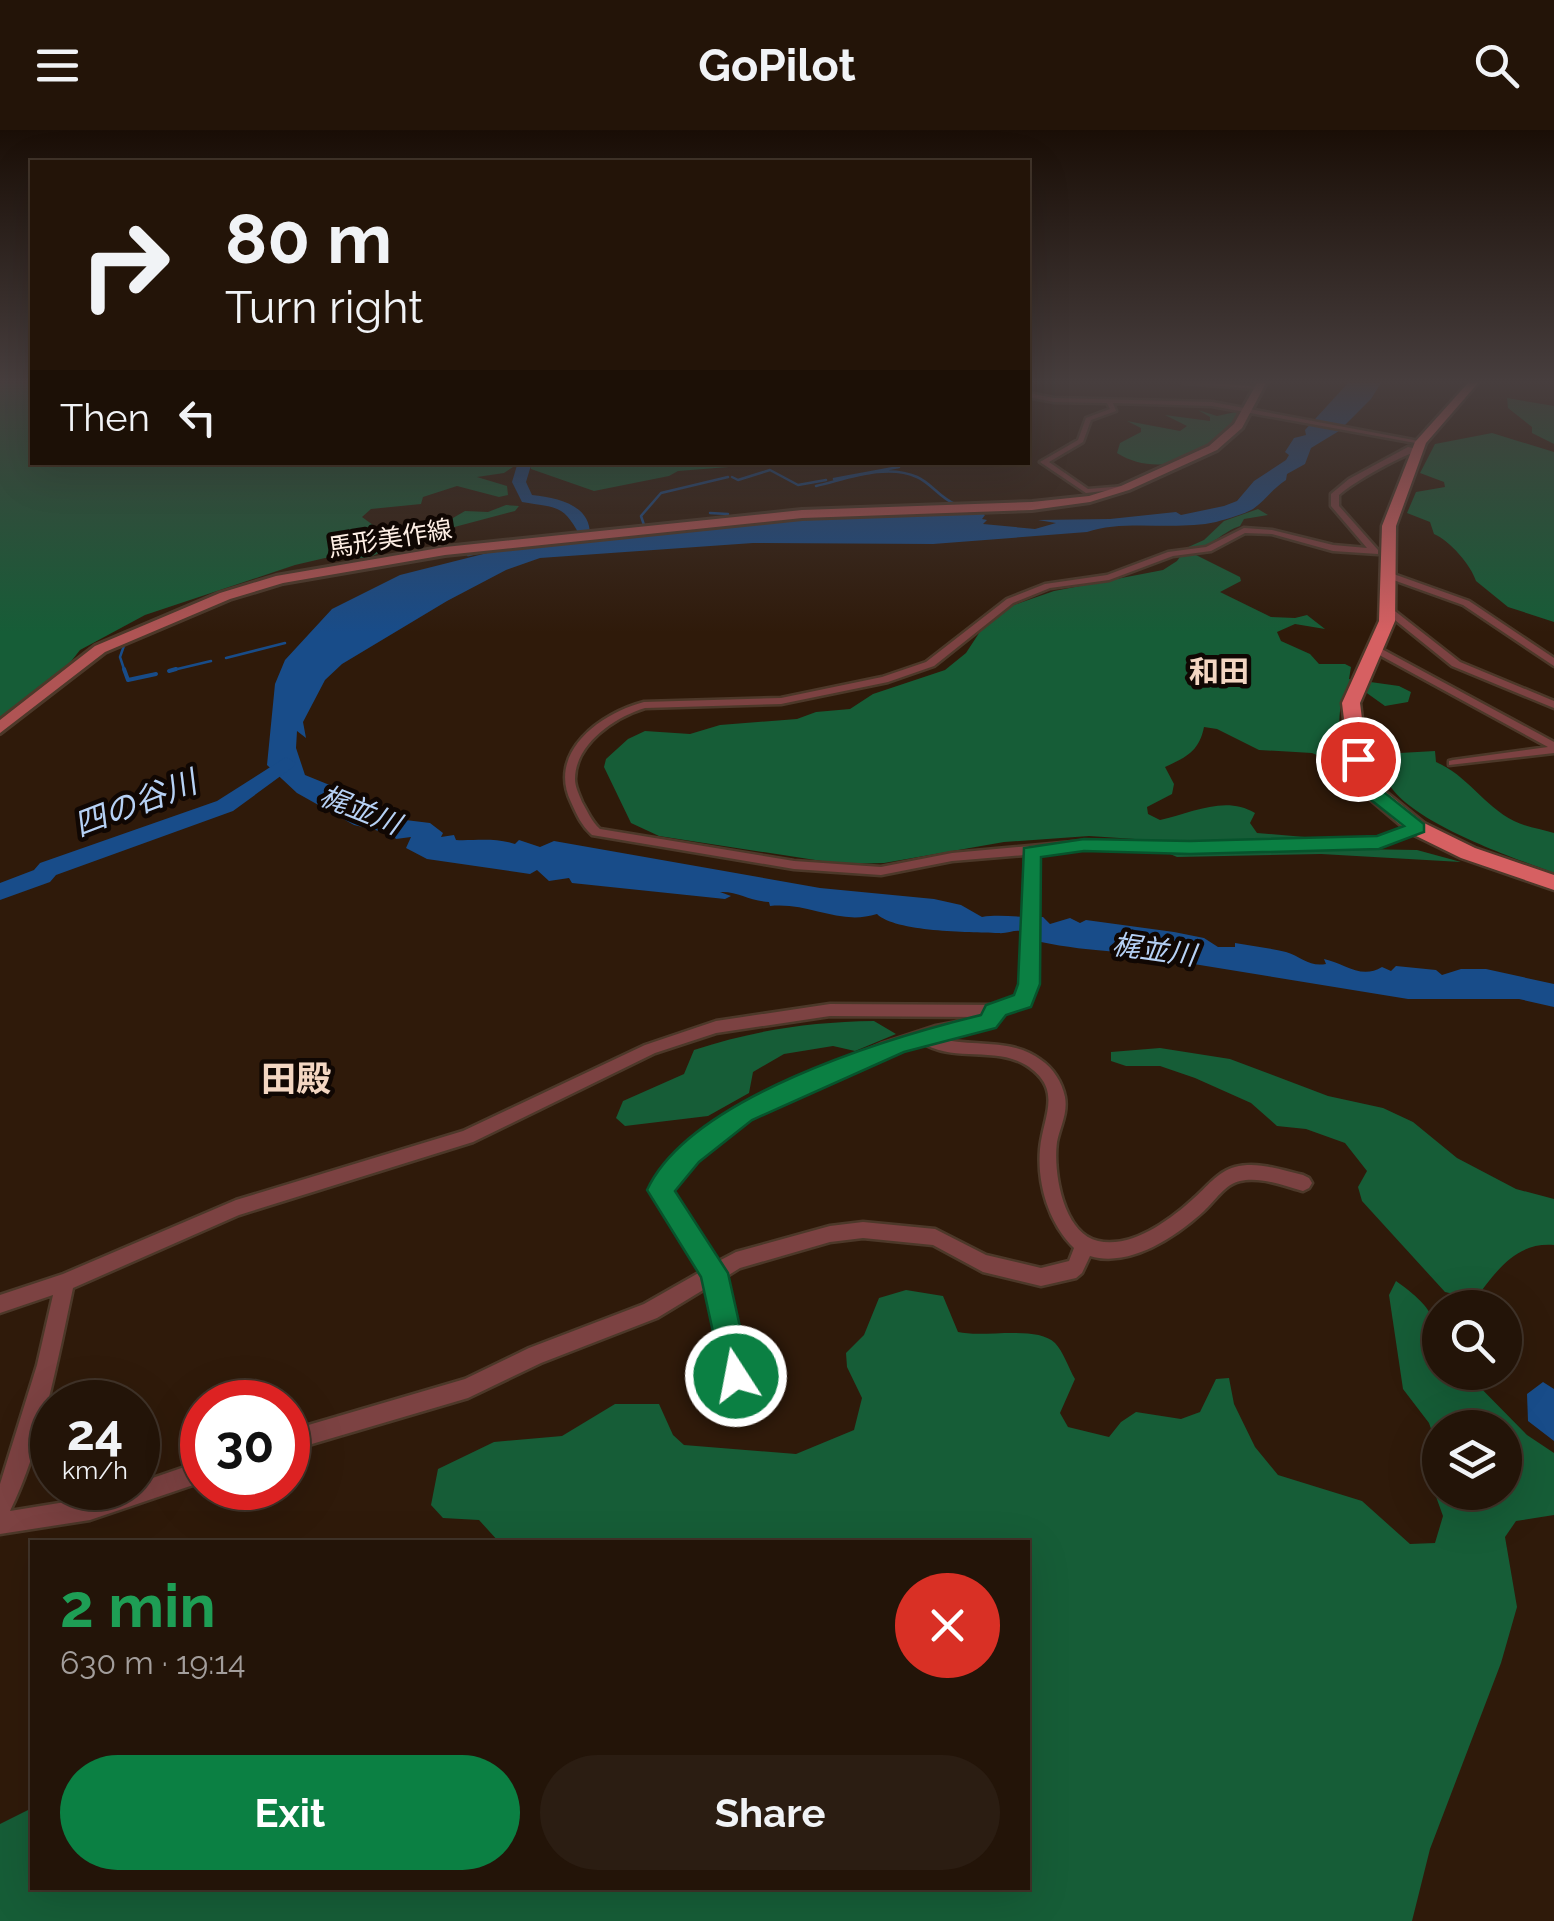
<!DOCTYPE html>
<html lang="en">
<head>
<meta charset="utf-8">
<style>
  body { margin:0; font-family:Raleway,"Noto Sans JP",sans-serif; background:#2b1d12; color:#f1f3f6; height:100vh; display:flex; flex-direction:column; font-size:38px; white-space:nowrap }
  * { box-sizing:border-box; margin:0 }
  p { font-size:32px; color:#a39e9c }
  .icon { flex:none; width:55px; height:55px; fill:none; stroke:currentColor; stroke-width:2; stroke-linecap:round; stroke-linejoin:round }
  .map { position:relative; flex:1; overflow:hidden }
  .side { position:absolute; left:30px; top:1410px; width:1000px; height:350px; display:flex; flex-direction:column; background:#231408; border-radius:0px; box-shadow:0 10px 40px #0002,0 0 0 2px #403329 }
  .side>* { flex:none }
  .hud { position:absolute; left:30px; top:30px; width:1000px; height:305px; border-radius:0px; box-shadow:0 10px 40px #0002,0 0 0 2px #403329; background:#231408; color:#f1f3f6; overflow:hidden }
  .controls { position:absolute; left:1422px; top:1160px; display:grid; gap:20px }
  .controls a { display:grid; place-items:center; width:100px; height:100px; border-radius:50%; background:#231408; box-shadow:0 10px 40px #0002,0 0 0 2px #403329; font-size:50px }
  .speed { position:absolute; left:30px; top:1250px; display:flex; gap:20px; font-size:50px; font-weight:700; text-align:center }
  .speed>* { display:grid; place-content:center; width:130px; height:130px; border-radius:50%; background:#231408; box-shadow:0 10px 40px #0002,0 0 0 2px #403329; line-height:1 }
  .speed small { font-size:25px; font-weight:400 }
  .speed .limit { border:15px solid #d22; background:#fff; color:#111 }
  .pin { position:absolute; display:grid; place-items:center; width:85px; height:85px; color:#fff; margin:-42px; border:5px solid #fff; border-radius:50%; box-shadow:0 2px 10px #0007 }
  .me { position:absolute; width:110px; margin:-55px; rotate:349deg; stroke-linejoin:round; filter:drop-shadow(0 0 8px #0008) }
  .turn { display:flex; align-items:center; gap:35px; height:210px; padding:0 30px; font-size:45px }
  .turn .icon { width:130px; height:130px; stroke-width:2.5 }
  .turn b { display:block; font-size:70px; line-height:85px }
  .then { display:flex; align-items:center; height:95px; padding:0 30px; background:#0003; gap:20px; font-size:38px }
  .round { display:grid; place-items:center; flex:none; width:105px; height:105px; border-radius:52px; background:#2b1d12 }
  .head { display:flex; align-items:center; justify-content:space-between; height:170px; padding:0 30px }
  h1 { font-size:60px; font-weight:700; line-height:75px; color:#1e9e55 }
  .action { display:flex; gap:20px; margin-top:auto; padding:20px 30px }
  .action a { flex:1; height:115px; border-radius:60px; background:#0b8043; color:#fff; font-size:40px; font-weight:700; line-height:115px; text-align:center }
  .action a+a { background:#2b1d12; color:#f1f3f6 }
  header { display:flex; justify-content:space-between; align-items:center; height:130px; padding:0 30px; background:#231408; font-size:45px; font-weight:700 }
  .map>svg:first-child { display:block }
  .forest { fill:#165d37; fill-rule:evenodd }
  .water { fill:#184c89 }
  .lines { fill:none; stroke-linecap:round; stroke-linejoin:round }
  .stream-far1 { stroke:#184c89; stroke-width:2.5 }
  .stream { stroke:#184c89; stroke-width:4 }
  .river { fill:#184c89; fill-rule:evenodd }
  .minor-casing { stroke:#4c3829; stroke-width:5 }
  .secondary-casing { stroke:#4c3829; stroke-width:6 }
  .primary-casing { stroke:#4c3829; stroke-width:5 }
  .minor { fill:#7c4242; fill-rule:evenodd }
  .secondary { fill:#af5454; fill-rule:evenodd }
  .primary { fill:#d66062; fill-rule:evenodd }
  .route { fill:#0b8043; stroke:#07532c; stroke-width:2.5 }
  .labels { text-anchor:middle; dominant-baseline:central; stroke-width:9; stroke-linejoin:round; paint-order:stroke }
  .far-street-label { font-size:25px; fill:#feefe5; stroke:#100703 }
  .far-water-label { font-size:28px; font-style:italic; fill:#b6d1f5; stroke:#100703 }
  .far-quarter-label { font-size:30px; font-weight:bold; fill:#f3d6c2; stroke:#100703 }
  .water-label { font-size:32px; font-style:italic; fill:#b6d1f5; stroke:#100703 }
  .quarter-label { font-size:35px; font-weight:bold; fill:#f3d6c2; stroke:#100703 }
</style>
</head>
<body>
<header><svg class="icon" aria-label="menu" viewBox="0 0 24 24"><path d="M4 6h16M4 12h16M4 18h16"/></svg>GoPilot<svg class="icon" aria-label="search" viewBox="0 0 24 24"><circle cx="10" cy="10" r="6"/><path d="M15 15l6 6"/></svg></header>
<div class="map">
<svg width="1554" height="1791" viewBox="0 0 1554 1791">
  <rect width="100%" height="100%" fill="#2f1a0a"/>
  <path class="forest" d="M 0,253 L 32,253 L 32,332 L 519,333 L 504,343 L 477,347 L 507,356 L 508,365 L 499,367 L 457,356 L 423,367 L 421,374 L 371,379 L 362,387 L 384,403 L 446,392 L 465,381 L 488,382 L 506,375 L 519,376 L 515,381 L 413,408 L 368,428 L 325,428 L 295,435 L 145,485 L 80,520 L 65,539 L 26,574 L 0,588 Z
    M 1507,268 L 1554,276 L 1554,314 L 1532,303 L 1532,297 L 1508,278 Z
    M 1198,280 L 1217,286 L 1240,281 C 1234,289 1229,300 1221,307 C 1193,335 1150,344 1117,323 L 1120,313 L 1141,302 L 1141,298 L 1127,291 L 1180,301 L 1187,296 L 1165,285 L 1210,291 L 1210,287 Z
    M 1492,303 L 1554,322 L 1554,492 L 1508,477 L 1476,451 C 1471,435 1450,411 1434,404 L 1430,392 L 1407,383 L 1416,362 L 1445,357 L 1444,352 L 1420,343 L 1435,314 Z
    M 529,332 L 781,332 L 781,333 L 678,341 L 669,346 L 594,361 L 531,339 Z
    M 1258,379 L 1268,385 L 1244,389 L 1240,396 C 1222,402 1213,416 1193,419 L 1194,424 L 1240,447 L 1241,451 L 1220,462 L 1271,487 L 1295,488 L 1307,485 L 1325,499 L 1295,494 L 1277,502 L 1281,511 L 1310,524 L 1319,534 L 1345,534 L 1351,537 L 1349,549 L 1399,556 L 1411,562 L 1408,572 L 1385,576 L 1364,561 L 1345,563 C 1338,573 1338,607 1342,620 C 1345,631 1349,632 1348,644 L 1338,645 L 1324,628 L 1312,623 L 1259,620 L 1217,599 L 1204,597 C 1199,622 1186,627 1165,637 L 1174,654 L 1172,664 L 1147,677 L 1148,684 L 1160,690 C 1192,683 1225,665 1255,683 L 1250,693 L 1257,703 L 1328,709 L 1355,719 L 1417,720 L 1461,732 L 1321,724 L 1177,727 L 1135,709 L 1089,706 L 1004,712 L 884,733 L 841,734 L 659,706 L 631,693 L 604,637 L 606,629 L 628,609 L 645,601 L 690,604 L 720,595 L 797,589 L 816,582 L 850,579 L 873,564 L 945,540 L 966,523 L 983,497 L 1002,479 L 1054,461 L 1163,440 L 1177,431 L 1186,418 L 1204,410 L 1224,391 Z
    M 1435,621 L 1436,632 C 1467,645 1484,676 1514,691 C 1526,697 1541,699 1554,703 L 1554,743 C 1512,727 1403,691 1385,647 C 1383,641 1383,631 1382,624 Z
    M 874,891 L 896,904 L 855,921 L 833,916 L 784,924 L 753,942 L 749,963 L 708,986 L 625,996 L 616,988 L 623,971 L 684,944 L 694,920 C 756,900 809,892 874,891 Z
    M 1160,918 L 1230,929 L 1328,966 L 1383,978 L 1413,992 L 1457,1028 L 1516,1059 L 1554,1069 L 1554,1115 C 1515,1112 1497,1141 1475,1169 L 1445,1162 L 1362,1071 L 1358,1057 L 1367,1041 L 1345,1013 L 1306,999 L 1277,996 L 1251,973 L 1195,948 L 1160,936 L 1126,936 L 1111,931 L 1111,922 Z
    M 1396,1151 C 1437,1180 1440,1194 1440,1242 L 1466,1243 L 1527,1305 L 1554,1323 L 1554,1385 L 1516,1391 L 1505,1407 L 1517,1477 L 1501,1533 L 1430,1719 L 1412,1791 L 0,1791 L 0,1694 L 32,1678 L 32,1758 L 1028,1758 L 1028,1412 L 499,1412 L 479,1390 L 443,1388 L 431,1375 L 438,1339 L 494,1312 L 562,1306 L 615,1274 L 659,1274 L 673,1305 L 684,1315 L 796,1324 L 854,1300 L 862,1268 L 847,1237 L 846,1223 L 864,1205 L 879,1168 L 906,1160 L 943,1166 L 958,1202 C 983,1208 1037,1195 1055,1213 C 1063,1221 1069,1239 1075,1249 L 1060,1283 L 1068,1297 L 1109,1307 L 1121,1292 L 1136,1282 L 1181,1289 L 1200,1282 L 1216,1249 L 1229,1248 L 1234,1274 L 1255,1317 L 1278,1345 L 1362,1371 L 1410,1414 L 1435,1413 L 1443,1386 L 1426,1339 L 1438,1319 L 1429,1293 L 1403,1259 L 1389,1165 ZM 1440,1298 L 1505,1298 L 1505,1362 L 1440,1362 Z"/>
  <path class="water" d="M 1348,253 L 1381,253 L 1371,269 L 1339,301 L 1311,318 L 1305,334 L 1287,344 L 1286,350 C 1272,359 1266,370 1253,379 C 1245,384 1226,389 1216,392 C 1175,401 1123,389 1087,402 L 933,414 L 753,413 L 540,428 L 506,440 L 447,471 L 342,534 L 325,550 L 303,592 L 306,608 L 297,601 L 296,618 L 305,645 L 364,669 L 381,687 L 430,693 L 443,703 L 441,707 L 454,705 L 456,710 C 473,711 494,707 515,714 L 519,710 L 540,717 L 554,711 L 820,758 L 934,769 L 961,775 L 982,787 C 1001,784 1021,788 1043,787 L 1050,794 L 1070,788 L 1080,793 L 1086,790 L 1174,802 L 1204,808 L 1218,817 L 1235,817 L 1235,813 C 1252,816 1269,818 1286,822 C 1302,827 1309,837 1326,834 L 1324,829 C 1344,833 1361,850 1382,837 L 1391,841 L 1396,836 L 1436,840 L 1442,845 L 1461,839 L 1486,839 L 1554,854 L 1554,877 L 1519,869 L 1408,869 L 1120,822 C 1090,820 1065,817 1041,812 C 1033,810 1027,803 1020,801 C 1014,800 1006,804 998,803 C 969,802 895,802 877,784 C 839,796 810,772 770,776 L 769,772 C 749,771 738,761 720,762 L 731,766 L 725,769 L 572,753 L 569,748 L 549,751 L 537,740 L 530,744 L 427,729 L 406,718 L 411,707 L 396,709 L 392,704 L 354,695 L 297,663 L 267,635 L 275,554 L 285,530 L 332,479 L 400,445 L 507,418 L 795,388 L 916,382 L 963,385 L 978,381 L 985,385 L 982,389 L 987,390 L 983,394 L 1035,399 L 1056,393 L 1038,390 L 1110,389 L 1176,382 L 1181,385 L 1224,376 L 1237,371 L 1254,351 L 1286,330 L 1289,325 L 1285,322 L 1294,308 L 1306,305 L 1305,300 Z
    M 1543,1252 L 1554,1259 L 1554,1311 L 1528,1291 L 1527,1264 Z"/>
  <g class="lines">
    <path class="stream-far1" d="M 732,347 L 738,350 L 770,340 L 798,355 L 826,350
      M 834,349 L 899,337
      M 816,356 C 847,349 886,333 917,347 C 931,353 940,368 955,374
      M 809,380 L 946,375
      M 710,383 L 728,384
      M 645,398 L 641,386 L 661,363 L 728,347
      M 468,425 L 490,420
      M 226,528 L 285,513
      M 169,541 L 211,531
      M 125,542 L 120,527 L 126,510"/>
    <path class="stream" d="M 124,539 L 128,550 L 156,544
      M 169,541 L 176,539"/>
    <path class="river" d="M 518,332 L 532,332 L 526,352 L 532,365 C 559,368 591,375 590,406 L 580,406 C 563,373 555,378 522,372 L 512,352 Z
      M 286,627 L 296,633 L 293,637 L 233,681 L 56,745 L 50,752 L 0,770 L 0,753 L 34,740 L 40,733 L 217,671 Z"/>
    <g class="minor-casing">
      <path id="minor" d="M 1184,253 L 1212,253 L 1261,257 L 1258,259 Z
        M 1028,263 L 1054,268 L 1212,272 L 1424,312 L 1421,314 L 1212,276 L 1113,273 L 1116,281 L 1091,290 L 1083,312 L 1049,332 L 1088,359 L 1125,356 L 1129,358 L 1086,363 L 1040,332 L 1078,310 L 1086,288 L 1110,279 L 1107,273 L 1054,272 L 1028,267 Z
        M 1408,317 L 1422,320 C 1405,323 1353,352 1339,365 L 1339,376 L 1378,420 L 1378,424 L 1333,421 L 1272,404 L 1245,403 L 1211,421 L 1173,426 L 1109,450 L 1050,458 L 1013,473 L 934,536 L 888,552 L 781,574 L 645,578 C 615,587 575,614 575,649 C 575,657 579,664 582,672 C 588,682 591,691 600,699 L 794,731 L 881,737 L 952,723 L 1084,711 L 1190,714 L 1378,708 L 1413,695 L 1421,695 L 1421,701 L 1379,716 L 1190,722 L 1084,719 L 1037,723 L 1036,853 L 1028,875 L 1002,884 L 1000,890 L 975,901 L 937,908 C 971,918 1011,907 1041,930 C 1053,938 1062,952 1065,967 C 1068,983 1060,997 1057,1012 C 1053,1042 1063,1103 1098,1111 C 1131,1119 1170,1090 1193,1069 C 1207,1057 1217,1042 1235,1037 C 1257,1031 1282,1040 1303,1045 L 1309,1048 L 1312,1053 L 1309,1058 L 1303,1061 C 1284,1056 1260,1046 1240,1051 C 1225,1054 1215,1071 1204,1081 C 1176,1107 1129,1138 1090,1126 L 1082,1143 L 1076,1148 L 1041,1156 L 983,1142 L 933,1115 L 863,1108 L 830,1112 L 740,1138 L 724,1148 L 746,1246 L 743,1253 L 736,1256 L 729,1253 L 726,1246 L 708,1157 L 657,1188 L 541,1233 L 468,1268 L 288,1321 L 288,1301 L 465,1249 L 529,1218 L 644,1174 L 702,1141 L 651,1061 L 656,1051 L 715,991 L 737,977 L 881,914 L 936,896 L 983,887 L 830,886 L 716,903 L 655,923 L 473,1012 L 239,1085 L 73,1158 C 58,1229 42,1316 10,1381 L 90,1368 L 123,1358 L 138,1358 L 138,1353 L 202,1331 L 202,1352 L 90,1390 L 0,1404 L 0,1354 L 37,1235 L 53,1165 L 0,1183 L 0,1165 L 63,1144 L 236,1070 L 463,1001 L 645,915 L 716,891 L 830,874 L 994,875 L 1017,867 L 1022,853 L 1025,725 L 952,731 L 881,745 L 794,739 L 592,705 C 581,695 577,685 571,672 C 547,622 601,583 644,572 L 781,568 L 882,547 L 926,532 L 1007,469 L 1045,454 L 1107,445 L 1168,422 L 1206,417 L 1244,398 L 1272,400 L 1333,415 L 1367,418 L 1331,376 L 1331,364 L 1349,349 ZM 921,912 C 952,933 995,916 1026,935 C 1064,959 1043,986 1040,1019 C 1037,1055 1049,1093 1074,1118 L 1069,1131 L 1041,1138 L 986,1125 L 935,1099 L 863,1092 L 830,1096 L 736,1122 L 717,1132 L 669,1060 L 727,1001 L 749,987 L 868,932 Z
        M 1388,442 L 1469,471 L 1554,528 L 1554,536 L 1463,475 L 1385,447 L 1385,443 Z
        M 1385,478 L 1391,478 L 1460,532 L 1554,571 L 1554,578 L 1452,536 L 1385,482 Z
        M 1372,517 L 1378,517 L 1554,612 L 1554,623 L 1449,635 L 1449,631 L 1453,630 L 1548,617 L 1372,521 Z"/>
    </g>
    <g class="secondary-casing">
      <path id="secondary" d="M 1257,253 L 1266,253 L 1242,298 L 1217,320 L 1129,360 L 1090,372 L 1032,380 L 802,388 L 445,425 L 283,453 L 230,469 L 105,522 L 0,603 L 0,590 L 95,516 L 220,463 L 276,446 L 445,417 L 802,380 L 1032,372 L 1089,366 L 1121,356 L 1209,316 L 1234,294 Z"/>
    </g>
    <g class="primary-casing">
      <path id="primary" d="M 1468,253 L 1478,253 L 1426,313 L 1396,396 L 1395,491 L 1360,573 L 1367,629 L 1386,662 L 1424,693 L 1475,718 L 1554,745 L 1554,760 L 1461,728 L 1410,703 L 1371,670 L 1349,629 L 1342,573 L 1379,491 L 1382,396 L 1415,312 Z"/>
    </g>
    <use href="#minor" class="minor"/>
    <use href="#secondary" class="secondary"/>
    <use href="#primary" class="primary"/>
  </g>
  <linearGradient id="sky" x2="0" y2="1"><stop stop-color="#1a0e06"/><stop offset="0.5" stop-color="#473e3e"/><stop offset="1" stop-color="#473e3e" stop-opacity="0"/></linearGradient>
  <rect width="1554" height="503" fill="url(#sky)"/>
  <path class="route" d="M 1358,624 L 1367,629 L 1385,663 L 1424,694 L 1424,702 L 1379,719 L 1190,724 L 1084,721 L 1041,727 L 1040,854 L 1031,877 L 1006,885 L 996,898 L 904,922 L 752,990 L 699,1032 L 675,1061 L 728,1143 L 751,1246 L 746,1257 L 736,1261 L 725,1257 L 701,1147 L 647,1060 C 690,967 887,908 981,885 L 986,875 L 1014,865 L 1018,854 L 1024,718 L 1084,709 L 1190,711 L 1377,706 L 1404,696 L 1371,670 L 1350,629 Z"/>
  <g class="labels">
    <g class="far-street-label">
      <text transform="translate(390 408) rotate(-9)">馬形美作線</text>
    </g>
    <g class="far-water-label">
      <text transform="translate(360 680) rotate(22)">梶並川</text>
      <text transform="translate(1154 820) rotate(8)">梶並川</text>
    </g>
    <g class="far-quarter-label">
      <text x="1219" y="541">和田</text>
    </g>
    <g class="water-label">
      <text transform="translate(135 673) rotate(-21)">四の谷川</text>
    </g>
    <g class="quarter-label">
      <text x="296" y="948">田殿</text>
    </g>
  </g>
</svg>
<div class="controls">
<a><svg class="icon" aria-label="search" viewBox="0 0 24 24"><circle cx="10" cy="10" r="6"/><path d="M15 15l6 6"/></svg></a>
<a><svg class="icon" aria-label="layers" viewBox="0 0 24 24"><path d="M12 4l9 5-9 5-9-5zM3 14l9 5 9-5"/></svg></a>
</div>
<div class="speed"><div>24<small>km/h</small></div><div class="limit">30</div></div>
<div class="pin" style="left:1358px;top:629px;background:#d93025"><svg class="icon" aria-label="arrive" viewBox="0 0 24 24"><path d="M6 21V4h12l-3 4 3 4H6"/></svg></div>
<svg class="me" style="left:736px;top:1246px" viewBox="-20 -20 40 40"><circle r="17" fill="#0b8043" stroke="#fff" stroke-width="3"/><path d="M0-11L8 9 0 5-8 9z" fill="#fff"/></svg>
<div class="hud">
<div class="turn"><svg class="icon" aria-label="right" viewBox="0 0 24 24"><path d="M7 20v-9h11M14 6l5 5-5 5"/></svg><div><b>80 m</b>Turn right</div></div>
<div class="then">Then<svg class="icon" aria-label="left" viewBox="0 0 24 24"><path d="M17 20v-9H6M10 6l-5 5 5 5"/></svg></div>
</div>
<section class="side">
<div class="head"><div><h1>2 min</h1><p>630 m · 19:14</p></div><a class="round" style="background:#d93025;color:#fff"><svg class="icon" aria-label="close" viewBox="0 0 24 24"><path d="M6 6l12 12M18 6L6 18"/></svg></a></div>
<div class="action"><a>Exit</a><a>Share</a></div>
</section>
</div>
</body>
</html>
